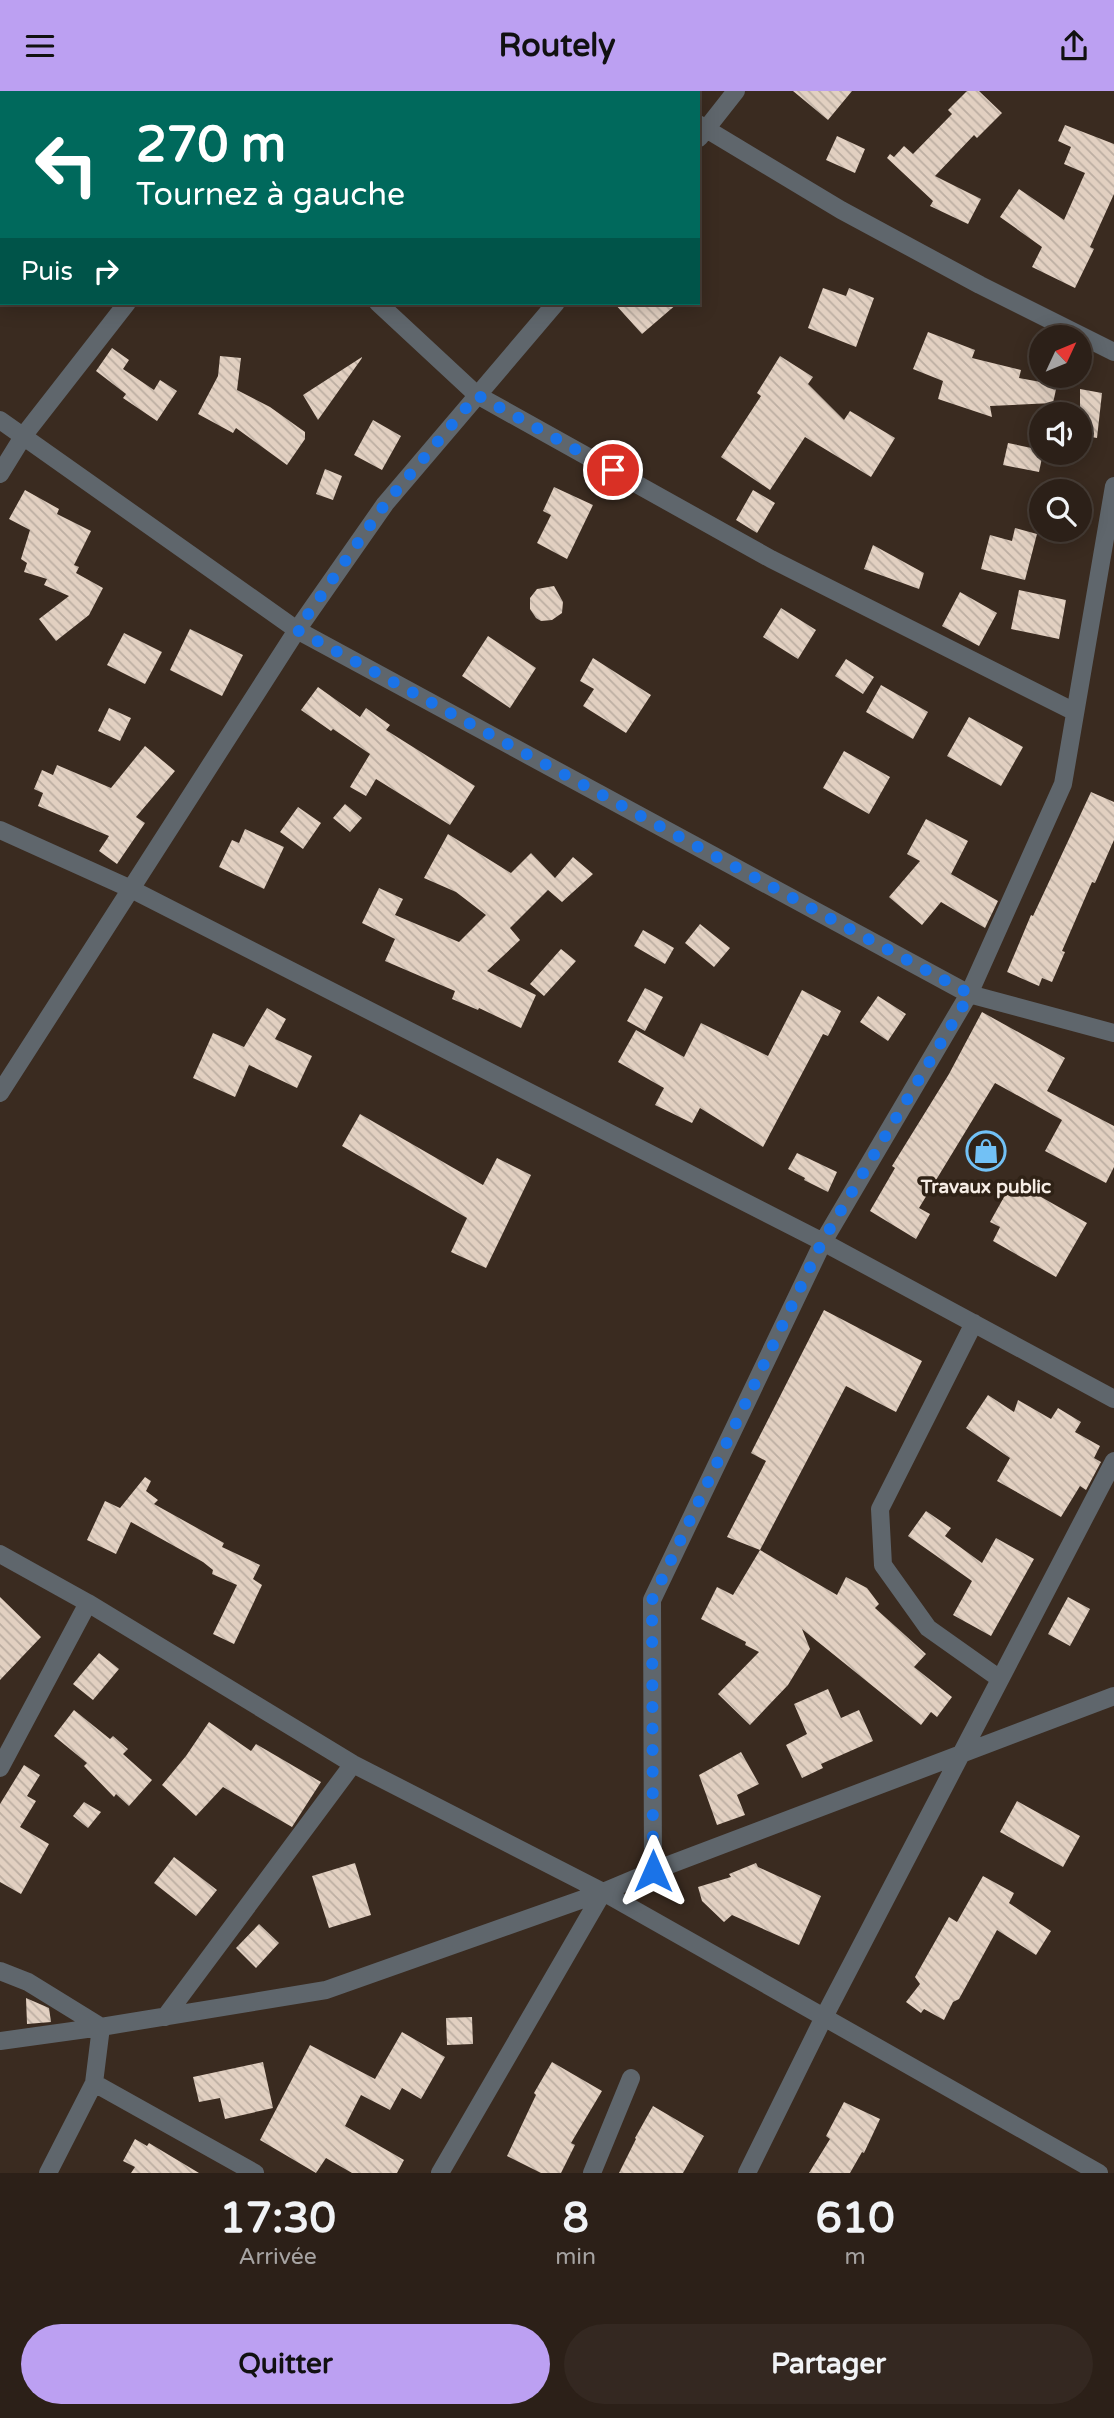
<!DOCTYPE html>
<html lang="fr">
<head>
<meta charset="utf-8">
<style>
  body { margin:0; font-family:"Varela Round",sans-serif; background:#342821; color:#f1f3f6; height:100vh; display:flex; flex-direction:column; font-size:26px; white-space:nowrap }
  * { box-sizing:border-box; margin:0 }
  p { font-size:23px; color:#a6a3a2 }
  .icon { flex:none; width:38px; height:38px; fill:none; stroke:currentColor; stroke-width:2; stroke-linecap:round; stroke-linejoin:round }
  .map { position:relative; height:2082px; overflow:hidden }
  .details { display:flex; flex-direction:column; background:#2c2018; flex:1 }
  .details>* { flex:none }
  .top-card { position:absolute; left:0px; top:0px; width:700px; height:214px; box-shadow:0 4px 18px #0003,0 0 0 2px #483e37; background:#00695c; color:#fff; overflow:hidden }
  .needle { width:46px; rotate:46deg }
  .fabs { position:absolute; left:1029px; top:234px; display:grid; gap:14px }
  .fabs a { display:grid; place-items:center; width:63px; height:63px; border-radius:50%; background:#2c2018; box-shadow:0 4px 18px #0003,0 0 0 2px #483e37; font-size:35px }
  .pin { position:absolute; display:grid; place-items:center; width:60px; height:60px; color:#fff; margin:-30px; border:4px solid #fff; border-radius:50%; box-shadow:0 2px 7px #0007 }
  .me { position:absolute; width:77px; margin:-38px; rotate:0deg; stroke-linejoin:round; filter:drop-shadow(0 0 5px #0008) }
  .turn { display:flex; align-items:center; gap:24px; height:147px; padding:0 21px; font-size:32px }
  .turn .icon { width:91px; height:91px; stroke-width:2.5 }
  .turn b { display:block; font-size:49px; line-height:60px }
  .then { display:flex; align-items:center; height:66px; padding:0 21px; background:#0003; gap:14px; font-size:26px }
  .eta { display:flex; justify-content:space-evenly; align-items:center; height:119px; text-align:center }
  .eta b { font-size:42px; font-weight:800; line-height:49px }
  .cta { display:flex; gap:14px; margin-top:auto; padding:14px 21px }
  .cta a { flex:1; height:80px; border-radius:42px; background:#bca0f2; color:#111; font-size:28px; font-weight:800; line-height:80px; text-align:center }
  .cta a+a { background:#342821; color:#f1f3f6 }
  header { display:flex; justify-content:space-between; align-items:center; height:91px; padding:0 21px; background:#bca0f2; color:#111; font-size:32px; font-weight:800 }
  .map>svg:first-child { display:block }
  .building { fill:url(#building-back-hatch) }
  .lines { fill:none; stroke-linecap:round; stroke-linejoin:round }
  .minor { stroke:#5f666c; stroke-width:18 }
  .route { stroke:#1a73e8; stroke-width:12; stroke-dasharray:0 21.6 }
  .labels { text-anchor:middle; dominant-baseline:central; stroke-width:7; stroke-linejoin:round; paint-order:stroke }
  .poi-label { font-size:19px; font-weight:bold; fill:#f6ede5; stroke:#2f2216 }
</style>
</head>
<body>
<header><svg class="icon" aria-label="menu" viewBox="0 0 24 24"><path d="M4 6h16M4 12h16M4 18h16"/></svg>Routely<svg class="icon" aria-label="share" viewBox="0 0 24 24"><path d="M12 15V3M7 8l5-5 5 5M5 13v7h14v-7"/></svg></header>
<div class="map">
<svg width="1114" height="2082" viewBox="0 0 1114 2082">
  <defs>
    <pattern id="building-back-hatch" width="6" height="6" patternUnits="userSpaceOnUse" patternTransform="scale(1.75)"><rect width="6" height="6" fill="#e2d0c1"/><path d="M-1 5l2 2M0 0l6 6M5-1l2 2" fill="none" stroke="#bcaea2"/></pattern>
  </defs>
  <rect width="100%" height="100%" fill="#3a2b20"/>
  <path class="building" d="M 793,0 L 852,0 L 828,29 Z
    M 967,0 L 979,0 L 1002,22 L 977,47 L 974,44 L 935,85 L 981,108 L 968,133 L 930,115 L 933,110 L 887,67 L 890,63 L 894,66 L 904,55 L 913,63 L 952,23 L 948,19 Z
    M 1065,34 L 1114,53 L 1114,103 L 1090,156 L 1094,158 L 1075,197 L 1032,176 L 1042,156 L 1000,126 L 1019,98 L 1064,129 L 1085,82 L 1064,73 L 1071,56 L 1058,50 Z
    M 837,45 L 865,58 L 855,82 L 826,69 Z
    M 823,197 L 846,205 L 849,197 L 874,207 L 856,256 L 808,237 Z
    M 614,212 L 678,212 L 642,243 Z
    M 928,241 L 975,259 L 972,267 L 1021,279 L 1019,287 L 1057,294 L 1053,312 L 990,315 L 992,326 L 938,308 L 943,290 L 913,278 Z
    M 112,257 L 129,269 L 123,278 L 154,299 L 160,289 L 177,300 L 157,330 L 123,307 L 126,303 L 96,280 Z
    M 220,265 L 241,267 L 237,299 L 270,316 L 305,341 L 305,348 L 287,374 L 236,337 L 233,342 L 198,323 L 218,285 Z
    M 780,265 L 813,286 L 808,293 L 844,329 L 850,320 L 895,347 L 871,386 L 805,346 L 770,399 L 721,366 L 761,305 L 757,302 Z
    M 362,266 L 362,267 L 318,329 L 303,304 Z
    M 1080,298 L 1102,302 L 1097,347 L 1080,344 Z
    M 373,329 L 401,345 L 382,379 L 354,364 Z
    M 1008,352 L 1041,359 L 1043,362 L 1039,381 L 1003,374 Z
    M 325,378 L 342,385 L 333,409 L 316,403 Z
    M 554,396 L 593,414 L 567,468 L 537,452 L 551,424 L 543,420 Z
    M 25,399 L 59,418 L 57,423 L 91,440 L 74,474 L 79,476 L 76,482 L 103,497 L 89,524 L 56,550 L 39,528 L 69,505 L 44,494 L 47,488 L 24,481 L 27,472 L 21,468 L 30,439 L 9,428 Z
    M 753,399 L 775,412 L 757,442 L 736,429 Z
    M 1015,437 L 1037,443 L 1025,489 L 981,478 L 990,444 L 1012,450 Z
    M 873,454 L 924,482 L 919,498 L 864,478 Z
    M 554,495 L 563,511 L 562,522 L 552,529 L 541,530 L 536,527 L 530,518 L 530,507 L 537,498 Z
    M 1019,499 L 1066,509 L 1059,548 L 1011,538 Z
    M 960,501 L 997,522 L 979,555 L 942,535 Z
    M 781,517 L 816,539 L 798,568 L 763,546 Z
    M 190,538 L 243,564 L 222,605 L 170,579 Z
    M 124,542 L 162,561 L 145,593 L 107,574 Z
    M 488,545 L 536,577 L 510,617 L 462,585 Z
    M 593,567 L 651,604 L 626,642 L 583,615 L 594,598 L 580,590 Z
    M 846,568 L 874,586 L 863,603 L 835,585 Z
    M 881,594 L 928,621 L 913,648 L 866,621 Z
    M 318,596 L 360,626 L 366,617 L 390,634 L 386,639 L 475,695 L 450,734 L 376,688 L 366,705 L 350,696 L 370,663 L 333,638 L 331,640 L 301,619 Z
    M 109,617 L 131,627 L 120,650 L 98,640 Z
    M 969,626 L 1023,656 L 1001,695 L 947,665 Z
    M 145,655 L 175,680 L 136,726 L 145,732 L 117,773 L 99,760 L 109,745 L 38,715 L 43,702 L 34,698 L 42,679 L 53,684 L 57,674 L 111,697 Z
    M 844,660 L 890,686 L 869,723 L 823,697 Z
    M 1091,701 L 1114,711 L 1114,749 L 1095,792 L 1092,791 L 1062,860 L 1065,861 L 1052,891 L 1042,887 L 1039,895 L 1007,881 L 1031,824 L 1033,825 Z
    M 345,713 L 362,727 L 350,741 L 333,727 Z
    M 298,716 L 321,732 L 303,758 L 280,741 Z
    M 926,728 L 968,750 L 951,783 L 998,810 L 985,837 L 941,811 L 922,834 L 889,806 L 920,770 L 907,763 Z
    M 245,738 L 284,756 L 264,798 L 219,776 L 232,749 L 239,752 Z
    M 448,743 L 511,782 L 531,762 L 555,787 L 573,766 L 593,783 L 562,811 L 548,799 L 510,837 L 520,849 L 487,880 L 536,904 L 521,937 L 479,917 L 478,919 L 452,908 L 455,900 L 385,870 L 395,848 L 362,832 L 379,797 L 403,808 L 395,824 L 459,851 L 486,824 L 456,801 L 424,787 Z
    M 700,833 L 730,857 L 714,876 L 685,852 Z
    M 643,839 L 674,857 L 665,873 L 634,855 Z
    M 561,858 L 576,870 L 544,905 L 530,893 Z
    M 645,897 L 663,906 L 645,940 L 627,930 Z
    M 802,899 L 841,920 L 828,945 L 823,943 L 763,1056 L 700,1017 L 692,1032 L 655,1014 L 664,997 L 618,971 L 636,939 L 684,966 L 701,932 L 768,965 Z
    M 878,905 L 906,923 L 888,950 L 860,931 Z
    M 267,917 L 286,928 L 275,948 L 312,965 L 297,997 L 249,974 L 235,1006 L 193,987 L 213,942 L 244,956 Z
    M 982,921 L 1065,967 L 1047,1000 L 1114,1035 L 1114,1076 L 1106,1092 L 1045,1060 L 1062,1029 L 995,992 L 919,1117 L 930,1123 L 916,1148 L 870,1120 L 895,1077 L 892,1075 L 949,983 Z
    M 360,1023 L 483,1094 L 497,1067 L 531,1084 L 486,1177 L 451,1161 L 467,1127 L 342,1055 Z
    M 797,1062 L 837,1081 L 828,1101 L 804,1089 L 805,1087 L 788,1078 Z
    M 1013,1090 L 1087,1132 L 1056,1186 L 993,1150 L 1000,1136 L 990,1131 Z
    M 824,1219 L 922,1270 L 896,1321 L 846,1295 L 760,1459 L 727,1446 L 766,1370 L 751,1362 Z
    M 988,1304 L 1014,1321 L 1018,1309 L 1051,1328 L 1058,1317 L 1081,1331 L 1075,1341 L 1100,1355 L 1094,1367 L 1101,1371 L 1086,1399 L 1080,1395 L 1061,1426 L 997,1390 L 1010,1367 L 966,1337 Z
    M 145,1386 L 151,1390 L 146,1400 L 158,1409 L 154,1413 L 224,1452 L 222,1456 L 260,1474 L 253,1488 L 262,1494 L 234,1553 L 213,1543 L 237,1494 L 212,1483 L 213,1479 L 203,1471 L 131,1431 L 116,1463 L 87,1449 L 105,1410 L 120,1417 Z
    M 926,1420 L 951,1437 L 945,1445 L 982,1472 L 996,1447 L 1034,1468 L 991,1545 L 953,1524 L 972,1490 L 908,1445 Z
    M 760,1459 L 837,1504 L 846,1486 L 867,1497 L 879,1513 L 875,1517 L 926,1563 L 914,1576 L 952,1606 L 937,1626 L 931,1621 L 921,1634 L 802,1538 L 810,1558 L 788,1594 L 750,1634 L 718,1603 L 759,1561 L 745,1554 L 746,1551 L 701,1528 L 717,1496 L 733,1504 Z
    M 0,1506 L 41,1546 L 0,1589 Z
    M 1068,1506 L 1090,1518 L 1070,1555 L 1048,1543 Z
    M 99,1562 L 119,1578 L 93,1609 L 73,1593 Z
    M 828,1598 L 841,1627 L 859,1619 L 873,1650 L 821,1673 L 823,1677 L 802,1687 L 786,1654 L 807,1643 L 794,1613 Z
    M 74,1619 L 110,1648 L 113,1645 L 128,1658 L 123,1663 L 152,1689 L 129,1715 L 116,1703 L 114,1706 L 84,1675 L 87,1672 L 54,1645 Z
    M 209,1631 L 251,1660 L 256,1653 L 321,1691 L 292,1736 L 223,1696 L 196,1725 L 162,1694 L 186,1665 Z
    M 741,1661 L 759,1693 L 737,1704 L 745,1724 L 717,1734 L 699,1684 Z
    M 24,1674 L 40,1684 L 27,1705 L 36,1710 L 20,1736 L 49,1753 L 21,1803 L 0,1791 L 0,1713 Z
    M 1017,1710 L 1080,1745 L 1063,1776 L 1000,1741 Z
    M 84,1711 L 101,1721 L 88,1737 L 73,1725 Z
    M 174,1766 L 217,1799 L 196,1825 L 154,1792 Z
    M 355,1772 L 371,1824 L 329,1837 L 312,1785 Z
    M 756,1772 L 758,1776 L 821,1805 L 799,1854 L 732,1824 L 724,1831 L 702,1810 L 698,1796 L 731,1786 L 729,1783 Z
    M 983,1785 L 1014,1802 L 1009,1812 L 1051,1840 L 1036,1864 L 997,1839 L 959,1908 L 953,1911 L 944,1929 L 924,1918 L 921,1922 L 906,1911 L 920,1893 L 915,1886 L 949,1826 L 957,1831 Z
    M 259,1833 L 279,1852 L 256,1877 L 236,1857 Z
    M 26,1907 L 49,1917 L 51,1931 L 27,1933 Z
    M 472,1926 L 473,1953 L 447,1954 L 446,1927 Z
    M 402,1941 L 445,1966 L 421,2008 L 402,1997 L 390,2019 L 361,2004 L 345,2035 L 404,2069 L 397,2082 L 352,2082 L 326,2067 L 316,2082 L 260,2049 L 310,1954 L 375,1988 Z
    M 263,1971 L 273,2017 L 225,2028 L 220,2007 L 199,2011 L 193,1986 Z
    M 552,1971 L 602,2000 L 571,2052 L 575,2054 L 561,2082 L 541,2082 L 507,2065 L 536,2004 L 534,2002 Z
    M 844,2011 L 880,2028 L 864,2062 L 862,2061 L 850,2082 L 809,2082 L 830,2048 L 826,2045 Z
    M 653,2015 L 704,2045 L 683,2082 L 619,2082 L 636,2048 L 635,2047 Z
    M 135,2048 L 147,2055 L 149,2052 L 199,2082 L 131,2082 L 135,2076 L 123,2070 Z"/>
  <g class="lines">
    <path class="minor" d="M 137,0 L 139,2
      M 653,0 L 655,2
      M 308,2 L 309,0
      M 698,33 L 841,119 L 980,194 L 1114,261
      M 699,47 L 736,0
      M 378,212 L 477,304 L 771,468 L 1075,621
      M 0,329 L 297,539 L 969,903 L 1114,942
      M 0,383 L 24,344 L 127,212
      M 0,739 L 131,798 L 823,1151 L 1114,1308
      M 0,1002 L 297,539 L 385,413 L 556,212
      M 974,1232 L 880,1418 L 883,1474 L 928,1537 L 1000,1588
      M 0,1463 L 88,1512 L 353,1673 L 603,1801 L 1099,2082
      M 0,1677 L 88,1512
      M 653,1780 L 652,1509 L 823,1151 L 969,903 L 1063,693 L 1114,395
      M 0,1880 L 28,1891 L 101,1936 L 94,1992 L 48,2082
      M 165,1926 L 353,1673
      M 0,1950 L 101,1936 L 326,1899 L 603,1801 L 653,1780 L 1114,1605
      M 94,1992 L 255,2082
      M 440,2082 L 603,1801
      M 592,2082 L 631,1987
      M 747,2082 L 824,1926 L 1114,1370"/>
  </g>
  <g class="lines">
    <path class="route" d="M 613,379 L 477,304 L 385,413 L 297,539 L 970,903 L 822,1151 L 652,1509 L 653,1780"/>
  </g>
  <defs>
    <g id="shop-ring" transform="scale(2.0125)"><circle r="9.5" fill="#2f2216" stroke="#72c1f5" stroke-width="1.5"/><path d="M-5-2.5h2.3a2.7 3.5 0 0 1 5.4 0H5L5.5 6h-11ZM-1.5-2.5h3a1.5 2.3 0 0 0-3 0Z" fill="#72c1f5"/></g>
  </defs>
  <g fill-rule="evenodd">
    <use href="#shop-ring" x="986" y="1060"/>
  </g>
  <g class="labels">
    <g class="poi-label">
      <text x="986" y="1096">Travaux public</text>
    </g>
  </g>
</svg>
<div class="fabs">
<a><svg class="needle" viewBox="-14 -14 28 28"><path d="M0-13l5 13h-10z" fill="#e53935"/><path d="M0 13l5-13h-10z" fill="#a6a3a2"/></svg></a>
<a><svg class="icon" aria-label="sound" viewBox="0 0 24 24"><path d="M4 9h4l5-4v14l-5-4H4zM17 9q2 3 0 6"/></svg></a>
<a><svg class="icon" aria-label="search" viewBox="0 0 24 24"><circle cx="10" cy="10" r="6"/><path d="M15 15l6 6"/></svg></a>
</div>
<div class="pin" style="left:613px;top:379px;background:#d93025"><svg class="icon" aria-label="arrive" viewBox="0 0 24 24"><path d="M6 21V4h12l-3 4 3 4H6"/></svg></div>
<svg class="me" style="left:653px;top:1780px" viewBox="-20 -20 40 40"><path d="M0-17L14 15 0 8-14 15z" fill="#1a73e8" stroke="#fff" stroke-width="4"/></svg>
<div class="top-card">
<div class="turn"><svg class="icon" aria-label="left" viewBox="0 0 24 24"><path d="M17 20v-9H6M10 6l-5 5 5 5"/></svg><div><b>270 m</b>Tournez à gauche</div></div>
<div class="then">Puis<svg class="icon" aria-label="right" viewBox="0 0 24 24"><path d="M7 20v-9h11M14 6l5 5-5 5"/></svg></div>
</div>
</div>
<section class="details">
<div class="eta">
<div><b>17:30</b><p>Arrivée</p></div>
<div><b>8</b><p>min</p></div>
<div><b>610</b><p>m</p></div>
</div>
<div class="cta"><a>Quitter</a><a>Partager</a></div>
</section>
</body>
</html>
